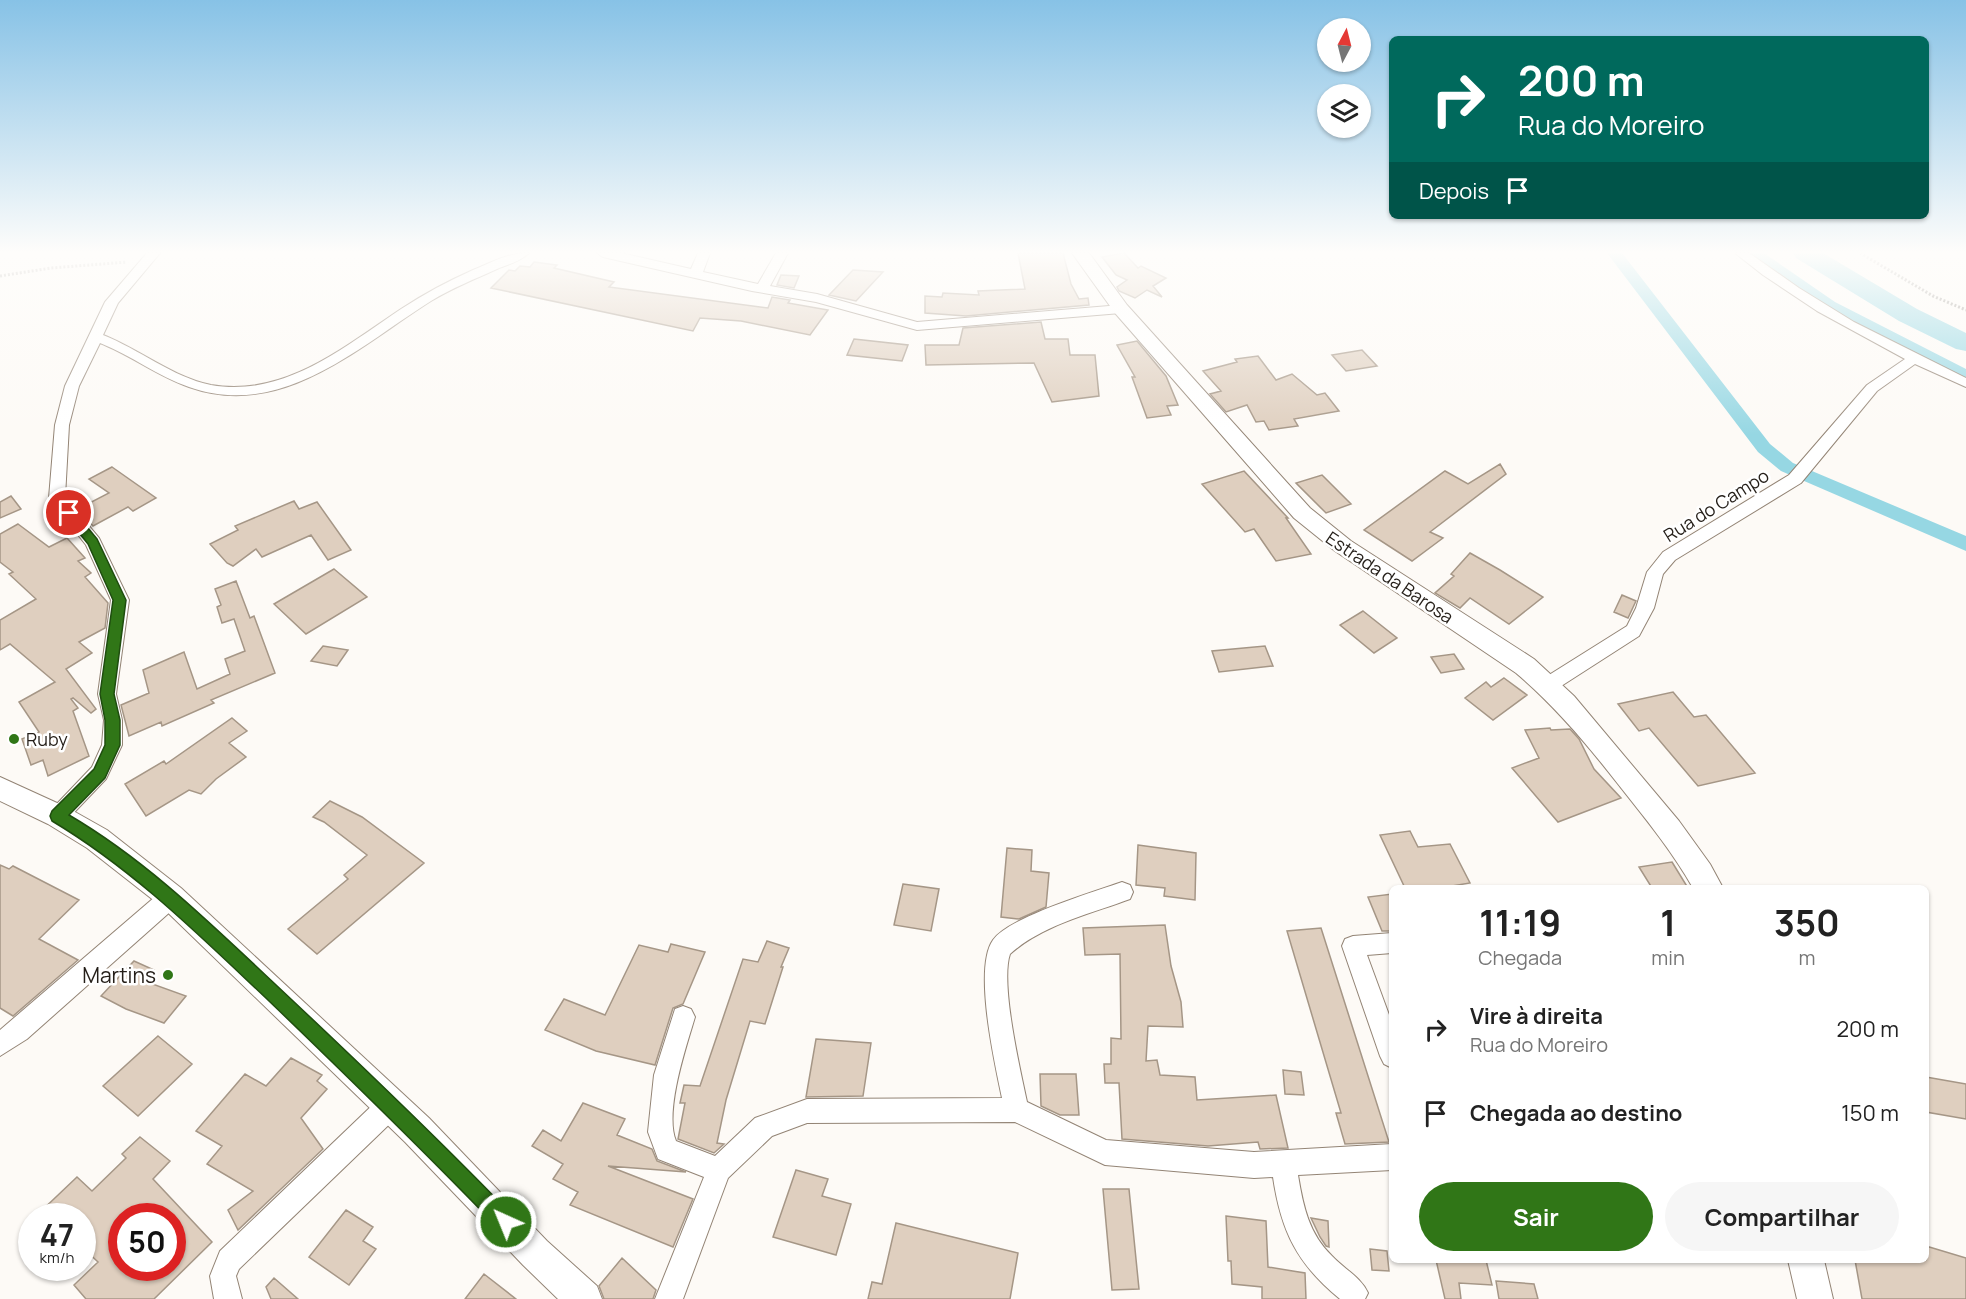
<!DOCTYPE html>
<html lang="pt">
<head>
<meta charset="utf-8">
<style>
  body { margin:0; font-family:Manrope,sans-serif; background:#f6f6f6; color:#222; height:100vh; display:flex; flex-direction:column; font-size:22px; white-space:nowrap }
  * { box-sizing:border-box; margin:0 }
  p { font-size:20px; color:#767676 }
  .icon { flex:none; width:33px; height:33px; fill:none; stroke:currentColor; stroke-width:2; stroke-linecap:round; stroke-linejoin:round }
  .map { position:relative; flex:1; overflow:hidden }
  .side { position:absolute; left:1389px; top:885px; width:540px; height:378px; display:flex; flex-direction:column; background:#fff; border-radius:9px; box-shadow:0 2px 4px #0004 }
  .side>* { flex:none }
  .top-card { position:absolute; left:1389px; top:36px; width:540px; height:183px; border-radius:9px; box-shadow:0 2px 4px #0004; background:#00695c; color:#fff; overflow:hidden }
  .needle { width:39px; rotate:7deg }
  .fabs { position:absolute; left:1317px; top:18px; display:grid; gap:12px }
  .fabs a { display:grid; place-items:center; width:54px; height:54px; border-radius:50%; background:#fff; box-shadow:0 2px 4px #0004; font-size:30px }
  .speed { position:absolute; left:18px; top:1203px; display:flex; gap:12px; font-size:30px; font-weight:700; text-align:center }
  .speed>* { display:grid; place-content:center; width:78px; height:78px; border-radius:50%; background:#fff; box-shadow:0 2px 4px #0004; line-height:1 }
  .speed small { font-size:15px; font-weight:400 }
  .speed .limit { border:9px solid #d22; background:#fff; color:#111 }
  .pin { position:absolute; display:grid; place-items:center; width:51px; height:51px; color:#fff; margin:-26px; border:3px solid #fff; border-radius:50%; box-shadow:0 2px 6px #0007 }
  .me { position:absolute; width:66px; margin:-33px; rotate:316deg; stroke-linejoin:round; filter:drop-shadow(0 0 4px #0008) }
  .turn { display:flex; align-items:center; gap:21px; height:126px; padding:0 30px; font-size:27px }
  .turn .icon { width:78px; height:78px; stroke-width:2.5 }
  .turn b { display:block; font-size:42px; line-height:51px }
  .then { display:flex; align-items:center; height:57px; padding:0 30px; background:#0003; gap:12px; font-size:22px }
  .eta { display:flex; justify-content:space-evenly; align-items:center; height:102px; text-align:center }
  .eta b { font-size:36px; font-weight:700; line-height:42px }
  .cta { display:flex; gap:12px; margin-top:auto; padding:12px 30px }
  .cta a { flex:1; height:69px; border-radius:36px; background:#307617; color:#fff; font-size:24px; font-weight:700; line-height:69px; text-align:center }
  .cta a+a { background:#f6f6f6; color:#222 }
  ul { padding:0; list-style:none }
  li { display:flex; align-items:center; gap:18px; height:84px; padding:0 30px }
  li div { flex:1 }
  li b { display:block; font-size:22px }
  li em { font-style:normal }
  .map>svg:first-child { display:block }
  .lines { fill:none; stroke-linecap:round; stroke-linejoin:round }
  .canal { fill:#96d7e3; fill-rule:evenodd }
  .river { fill:#96d7e3; fill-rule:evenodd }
  .building { fill:#dfcfbf; stroke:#a59686; stroke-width:1.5; fill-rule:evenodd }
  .street-casing { stroke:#938475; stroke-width:2 }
  .secondary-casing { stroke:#938475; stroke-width:2 }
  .path { stroke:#9a9590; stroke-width:3; stroke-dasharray:2 2; stroke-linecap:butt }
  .street { fill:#fff; fill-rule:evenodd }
  .secondary { fill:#fff; fill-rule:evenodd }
  .route { fill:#307617; stroke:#1f4d0f; stroke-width:1.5 }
  .poi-dot { fill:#307617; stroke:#fff; stroke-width:2 }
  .labels { text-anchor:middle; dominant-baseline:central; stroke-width:5; stroke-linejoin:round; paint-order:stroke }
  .street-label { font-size:18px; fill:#241e18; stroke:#fff }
  .poi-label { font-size:18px; fill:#241e18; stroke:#fff; text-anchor:start }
  .near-poi-label { font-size:21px; fill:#241e18; stroke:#fff; text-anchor:end }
</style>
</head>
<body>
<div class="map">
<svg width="1966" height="1299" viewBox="0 0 1966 1299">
  <rect width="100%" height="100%" fill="#fdfaf6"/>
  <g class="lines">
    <path class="canal" d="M 1607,253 L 1622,253 L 1770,444 L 1793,463 L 1966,536 L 1966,551 L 1781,471 L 1758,452 Z
      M 1747,253 L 1764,253 L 1835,302 L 1966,369 L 1966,380 L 1905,352 L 1824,308 L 1773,275 Z"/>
    <path class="river" d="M 1793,253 L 1823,253 L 1917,309 L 1966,333 L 1966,351 L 1956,349 L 1899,321 L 1796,258 Z"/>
  </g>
  <path class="building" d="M 1018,253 L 1063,253 L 1071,284 L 1079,299 L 1088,298 L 1089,305 L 966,316 L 925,313 L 925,296 L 942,297 L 943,293 L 979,295 L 978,291 L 1025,289 Z
    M 1124,253 L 1138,268 L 1141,266 L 1166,278 L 1153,286 L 1162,297 L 1147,290 L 1135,298 L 1119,291 L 1117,287 L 1127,280 L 1116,275 L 1102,257 Z
    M 534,262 L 557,265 L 554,268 L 614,282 L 609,287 L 768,308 L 772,297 L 790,300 L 788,303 L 828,310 L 810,335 L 741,321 L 700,318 L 693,331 L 491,288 L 509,270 L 515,271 L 520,266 L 530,267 Z
    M 853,270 L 883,272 L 856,301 L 829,295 Z
    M 781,275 L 799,276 L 794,288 L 777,285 Z
    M 1041,322 L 1045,339 L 1068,339 L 1070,355 L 1095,355 L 1099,396 L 1052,402 L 1034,363 L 926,365 L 925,345 L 959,345 L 963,328 Z
    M 854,339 L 908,345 L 902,361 L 847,355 Z
    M 1137,341 L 1166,376 L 1178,405 L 1167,406 L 1171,415 L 1147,418 L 1132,377 L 1135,377 L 1117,345 Z
    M 1362,350 L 1377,366 L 1346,371 L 1332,355 Z
    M 1258,356 L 1276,380 L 1292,374 L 1317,395 L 1325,393 L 1339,411 L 1294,419 L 1298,426 L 1269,430 L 1264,421 L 1256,422 L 1247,405 L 1226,412 L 1210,394 L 1221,391 L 1203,371 L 1237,362 L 1235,359 Z
    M 1500,464 L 1506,474 L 1430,532 L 1443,538 L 1412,561 L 1364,530 L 1445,471 L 1468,484 Z
    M 112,467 L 156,498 L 133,511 L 128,507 L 93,526 L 78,509 L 109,493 L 89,479 Z
    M 1244,471 L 1288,518 L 1286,518 L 1311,554 L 1276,561 L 1254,529 L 1245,532 L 1202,484 Z
    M 1322,475 L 1351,504 L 1326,513 L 1296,483 Z
    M 11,496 L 21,509 L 0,518 L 0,502 Z
    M 294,501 L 299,509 L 317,502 L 351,550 L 328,560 L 311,535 L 262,557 L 256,549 L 233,566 L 227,563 L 210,544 L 238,530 L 235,526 Z
    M 18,524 L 49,547 L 67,538 L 85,558 L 78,561 L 91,573 L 85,577 L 108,603 L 105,628 L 79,642 L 92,653 L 66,669 L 96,709 L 91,713 L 73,698 L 71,699 L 78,708 L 73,711 L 89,756 L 48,776 L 43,760 L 31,765 L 22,739 L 39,732 L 19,702 L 55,682 L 10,644 L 0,650 L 0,620 L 36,599 L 9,574 L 13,572 L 0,562 L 0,534 Z
    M 1470,553 L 1500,570 L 1543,597 L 1509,624 L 1470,598 L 1460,608 L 1435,593 L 1454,576 L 1451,574 Z
    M 334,569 L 367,597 L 306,634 L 274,604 Z
    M 236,581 L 250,618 L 254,616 L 275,673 L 211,700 L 214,703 L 162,726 L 161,722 L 129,736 L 121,705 L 149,693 L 143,670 L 184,652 L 197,689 L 230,674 L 225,659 L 245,651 L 234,619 L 222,623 L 217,607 L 221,605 L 215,589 Z
    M 1622,595 L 1636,601 L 1628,618 L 1614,612 Z
    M 1363,611 L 1397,638 L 1374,653 L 1340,625 Z
    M 323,646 L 348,650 L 337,666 L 311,661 Z
    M 1265,646 L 1273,666 L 1219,672 L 1212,651 Z
    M 1454,654 L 1464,669 L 1441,673 L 1431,657 Z
    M 1504,678 L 1527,695 L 1493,720 L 1465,698 L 1486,682 L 1491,687 Z
    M 1673,692 L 1694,717 L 1706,715 L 1755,773 L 1698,786 L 1649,728 L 1639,731 L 1618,704 Z
    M 232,718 L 247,731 L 229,743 L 246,757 L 216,779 L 201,794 L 189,790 L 146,816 L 125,784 L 164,761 L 166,764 Z
    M 1550,728 L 1551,730 L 1570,729 L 1579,739 L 1594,769 L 1621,798 L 1558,822 L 1512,768 L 1539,758 L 1525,730 Z
    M 330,801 L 362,817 L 424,863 L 317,954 L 288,929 L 348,879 L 344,875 L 367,855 L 324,822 L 313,817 Z
    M 1410,831 L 1418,847 L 1450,844 L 1470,883 L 1440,888 L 1405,888 L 1380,835 Z
    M 1138,845 L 1196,853 L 1195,900 L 1164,896 L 1165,888 L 1136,885 Z
    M 1007,848 L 1032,850 L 1031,871 L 1049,873 L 1046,907 L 1019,919 L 1001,917 Z
    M 1672,862 L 1688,888 L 1652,888 L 1639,867 Z
    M 0,865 L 9,869 L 13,866 L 79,900 L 39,939 L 78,960 L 13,1016 L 0,1008 Z
    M 903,884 L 939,889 L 931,931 L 894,925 Z
    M 1392,894 L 1392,931 L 1382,931 L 1368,897 Z
    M 1165,925 L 1171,966 L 1181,1002 L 1183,1027 L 1148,1026 L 1146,1061 L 1157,1060 L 1160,1075 L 1195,1077 L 1197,1100 L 1276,1095 L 1288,1148 L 1260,1149 L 1258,1142 L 1208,1146 L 1122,1139 L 1119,1083 L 1105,1083 L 1104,1064 L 1111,1064 L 1111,1038 L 1121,1039 L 1120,954 L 1085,955 L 1083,928 Z
    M 1321,928 L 1389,1142 L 1345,1144 L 1336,1113 L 1341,1113 L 1287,931 Z
    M 767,941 L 789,948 L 781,967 L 783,967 L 765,1024 L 750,1021 L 726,1100 L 717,1143 L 724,1144 L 714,1153 L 678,1139 L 685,1103 L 680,1103 L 684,1085 L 700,1086 L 743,959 L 758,962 Z
    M 671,944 L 705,952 L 683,1004 L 673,1008 L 655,1065 L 596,1051 L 545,1030 L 564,999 L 605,1015 L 639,945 L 668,952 Z
    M 134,961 L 154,970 L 144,981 L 186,996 L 164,1023 L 126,1009 L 101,996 Z
    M 158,1036 L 192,1064 L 138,1116 L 103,1086 Z
    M 816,1039 L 871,1043 L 863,1096 L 806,1097 Z
    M 291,1058 L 322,1075 L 317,1081 L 327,1089 L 301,1118 L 323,1149 L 238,1230 L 228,1210 L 253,1191 L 207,1164 L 222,1146 L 196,1131 L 245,1074 L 266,1086 Z
    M 1283,1070 L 1301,1072 L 1304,1095 L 1285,1094 Z
    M 1040,1074 L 1076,1074 L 1079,1115 L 1060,1115 L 1041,1106 Z
    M 1926,1077 L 1966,1084 L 1966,1119 L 1926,1112 Z
    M 583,1103 L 625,1119 L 617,1135 L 652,1149 L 657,1161 L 686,1172 L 608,1166 L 693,1199 L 673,1247 L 570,1205 L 578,1192 L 553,1179 L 563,1164 L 532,1146 L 543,1130 L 561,1141 Z
    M 140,1137 L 170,1161 L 153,1179 L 212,1242 L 154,1299 L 86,1299 L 74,1285 L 98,1262 L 82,1247 L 82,1216 L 36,1216 L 77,1177 L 92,1191 L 126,1158 L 122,1154 ZM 122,1216 L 172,1216 L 172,1268 L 122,1268 Z
    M 796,1170 L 828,1179 L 822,1196 L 851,1204 L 836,1255 L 773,1237 Z
    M 1103,1189 L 1129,1189 L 1139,1289 L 1112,1290 Z
    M 346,1210 L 373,1227 L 363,1241 L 376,1249 L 349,1285 L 309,1257 Z
    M 1226,1216 L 1266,1221 L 1268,1267 L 1305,1273 L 1306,1299 L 1262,1299 L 1262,1287 L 1232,1284 L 1231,1261 L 1228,1261 Z
    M 1311,1218 L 1328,1221 L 1329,1247 L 1326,1246 L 1320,1237 Z
    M 896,1223 L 1018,1253 L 1010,1299 L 868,1299 L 872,1282 L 882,1284 Z
    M 1926,1246 L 1966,1258 L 1966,1299 L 1862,1299 L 1855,1260 L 1926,1260 Z
    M 1370,1249 L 1387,1251 L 1389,1271 L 1372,1270 Z
    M 622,1258 L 656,1290 L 653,1299 L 604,1299 L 599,1286 Z
    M 1436,1260 L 1486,1260 L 1492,1285 L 1459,1283 L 1461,1299 L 1445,1299 Z
    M 484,1274 L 516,1299 L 465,1299 Z
    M 274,1278 L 298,1299 L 271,1299 L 266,1287 Z
    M 1496,1281 L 1534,1284 L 1538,1299 L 1499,1299 Z"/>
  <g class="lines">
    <g class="street-casing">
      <path id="street" d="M 147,253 L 160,253 L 118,303 L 103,335 C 139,349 172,377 211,385 C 284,398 344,347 401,309 C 424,294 448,281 473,270 C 492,262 508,253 529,253 C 521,261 507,265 497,269 C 475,279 452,288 431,301 C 358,347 282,420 189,387 C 157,376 131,355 100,343 L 79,386 L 69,425 L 65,497 L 99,538 L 129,600 L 116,694 L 122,720 L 122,745 L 106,779 L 65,822 L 58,825 L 51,822 L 48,816 L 51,810 L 92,767 L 102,745 L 104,720 L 98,694 L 111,600 L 86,545 L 49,498 L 55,425 L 65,386 L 105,302 Z
        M 597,253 L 621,253 L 691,269 L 698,253 L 710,253 L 703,272 L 758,284 L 776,253 L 788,253 L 770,286 L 817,294 L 917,322 L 1121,305 L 1128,309 L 1121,313 L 917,330 L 816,302 L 752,291 L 603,257 Z
        M 1735,253 L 1749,253 L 1799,288 L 1854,322 L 1966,378 L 1966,387 L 1915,364 L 1877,391 L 1801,483 L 1675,560 L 1663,574 L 1654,608 L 1639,636 L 1555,690 L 1548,692 L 1541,690 L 1539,685 L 1541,680 L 1627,626 L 1636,608 L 1647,572 L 1663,552 L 1789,475 L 1867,385 L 1905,359 L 1817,311 L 1763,275 Z
        M 1122,882 L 1130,885 L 1133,892 L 1130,899 C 1090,914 1042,925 1010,954 C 1000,983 1020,1069 1027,1102 L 1106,1140 L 1254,1152 L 1392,1144 L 1392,1170 L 1298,1175 C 1303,1206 1309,1234 1332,1256 C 1344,1269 1361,1277 1368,1293 L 1365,1299 L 1340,1299 C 1297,1264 1281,1231 1273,1177 L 1254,1178 L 1105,1165 L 1015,1122 L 807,1123 L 772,1136 L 728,1178 L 683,1299 L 655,1299 L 704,1177 L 658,1159 L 648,1132 L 654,1075 L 675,1009 L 683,1006 L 691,1009 L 695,1017 C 686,1047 664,1112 676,1141 L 715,1156 L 755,1118 L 807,1099 L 1002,1098 C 995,1064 973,968 993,940 C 1009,917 1094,892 1122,882 Z
        M 171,887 L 179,890 L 182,897 L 179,904 L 27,1039 L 0,1056 L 0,1030 L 163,890 Z
        M 1392,933 L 1392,953 L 1367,955 L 1392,1023 L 1392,1068 L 1384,1064 L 1380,1056 L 1342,946 L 1345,939 L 1353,936 Z
        M 390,1094 L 399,1097 L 402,1106 L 399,1115 L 239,1269 L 236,1276 L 242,1299 L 214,1299 L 210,1276 L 220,1251 L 381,1097 Z"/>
    </g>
    <g class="secondary-casing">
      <path id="secondary" d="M 1072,253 L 1089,253 L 1127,305 L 1310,508 L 1351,541 L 1534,659 L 1574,696 L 1679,821 L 1710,864 L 1723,888 L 1693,888 C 1672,851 1645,818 1618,784 C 1587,744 1555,706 1516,673 L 1335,551 L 1294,518 L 1115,313 Z
        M 0,777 L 68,808 L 107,830 L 181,888 L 429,1118 L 547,1241 L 597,1286 L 602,1299 L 558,1299 L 523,1265 L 405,1142 L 161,906 L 87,848 L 48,824 L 0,801 Z
        M 1788,1260 L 1824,1260 L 1833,1299 L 1797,1299 Z"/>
    </g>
    <path class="path" d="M 1860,253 L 1933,296 L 1966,310
      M 0,276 L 51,268 L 127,262"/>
    <use href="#street" class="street"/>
    <use href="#secondary" class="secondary"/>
  </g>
  <linearGradient id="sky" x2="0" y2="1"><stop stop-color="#87c2e6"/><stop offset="0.58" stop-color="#fefdfb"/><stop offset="1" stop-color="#fefdfb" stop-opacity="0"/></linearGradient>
  <rect width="1966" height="435" fill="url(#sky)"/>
  <path class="route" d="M 69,509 L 73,510 L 97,539 L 126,600 L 114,694 L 120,720 L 120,745 L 105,778 L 69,815 C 146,860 210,923 275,984 C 356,1060 435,1135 512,1215 L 515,1222 L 512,1229 L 506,1232 L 499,1229 C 424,1151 347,1076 269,1001 C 200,936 134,870 52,821 L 50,816 L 52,811 L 94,769 L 105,745 L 105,720 L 100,694 L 113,600 L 88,544 L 63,513 Z"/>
  <g class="poi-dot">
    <circle cx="14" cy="739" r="6"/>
    <circle cx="168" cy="975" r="6"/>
  </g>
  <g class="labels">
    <g class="street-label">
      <text transform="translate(1716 505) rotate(-32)">Rua do Campo</text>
      <text transform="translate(1390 577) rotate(34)">Estrada da Barosa</text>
    </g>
    <g class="poi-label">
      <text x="26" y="739">Ruby</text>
    </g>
    <g class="near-poi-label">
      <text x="156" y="975">Martins</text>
    </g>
  </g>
</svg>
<div class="fabs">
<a><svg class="needle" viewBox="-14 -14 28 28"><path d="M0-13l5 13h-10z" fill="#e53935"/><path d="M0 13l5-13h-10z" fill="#767676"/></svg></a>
<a><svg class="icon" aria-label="layers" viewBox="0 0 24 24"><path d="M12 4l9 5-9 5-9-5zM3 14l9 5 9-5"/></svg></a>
</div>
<div class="speed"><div>47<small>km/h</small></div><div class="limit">50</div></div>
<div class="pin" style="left:69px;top:513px;background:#d93025"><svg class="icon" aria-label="arrive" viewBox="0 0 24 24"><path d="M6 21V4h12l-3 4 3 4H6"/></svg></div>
<svg class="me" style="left:506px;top:1222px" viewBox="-20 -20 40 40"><circle r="17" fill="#307617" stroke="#fff" stroke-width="3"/><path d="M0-11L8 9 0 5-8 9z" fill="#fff"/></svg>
<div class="top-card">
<div class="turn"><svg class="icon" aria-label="right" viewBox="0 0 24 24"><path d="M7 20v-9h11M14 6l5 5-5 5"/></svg><div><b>200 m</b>Rua do Moreiro</div></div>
<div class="then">Depois<svg class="icon" aria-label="arrive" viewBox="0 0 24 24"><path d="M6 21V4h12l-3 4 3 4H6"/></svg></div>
</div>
<section class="side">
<div class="eta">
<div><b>11:19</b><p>Chegada</p></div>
<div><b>1</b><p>min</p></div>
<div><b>350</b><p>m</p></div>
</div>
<ul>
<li><svg class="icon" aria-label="right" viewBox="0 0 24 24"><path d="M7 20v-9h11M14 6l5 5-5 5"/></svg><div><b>Vire à direita</b><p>Rua do Moreiro</p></div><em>200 m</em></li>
<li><svg class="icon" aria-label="arrive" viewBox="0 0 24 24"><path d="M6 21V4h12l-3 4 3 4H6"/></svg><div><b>Chegada ao destino</b></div><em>150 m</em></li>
</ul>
<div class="cta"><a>Sair</a><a>Compartilhar</a></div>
</section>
</div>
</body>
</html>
